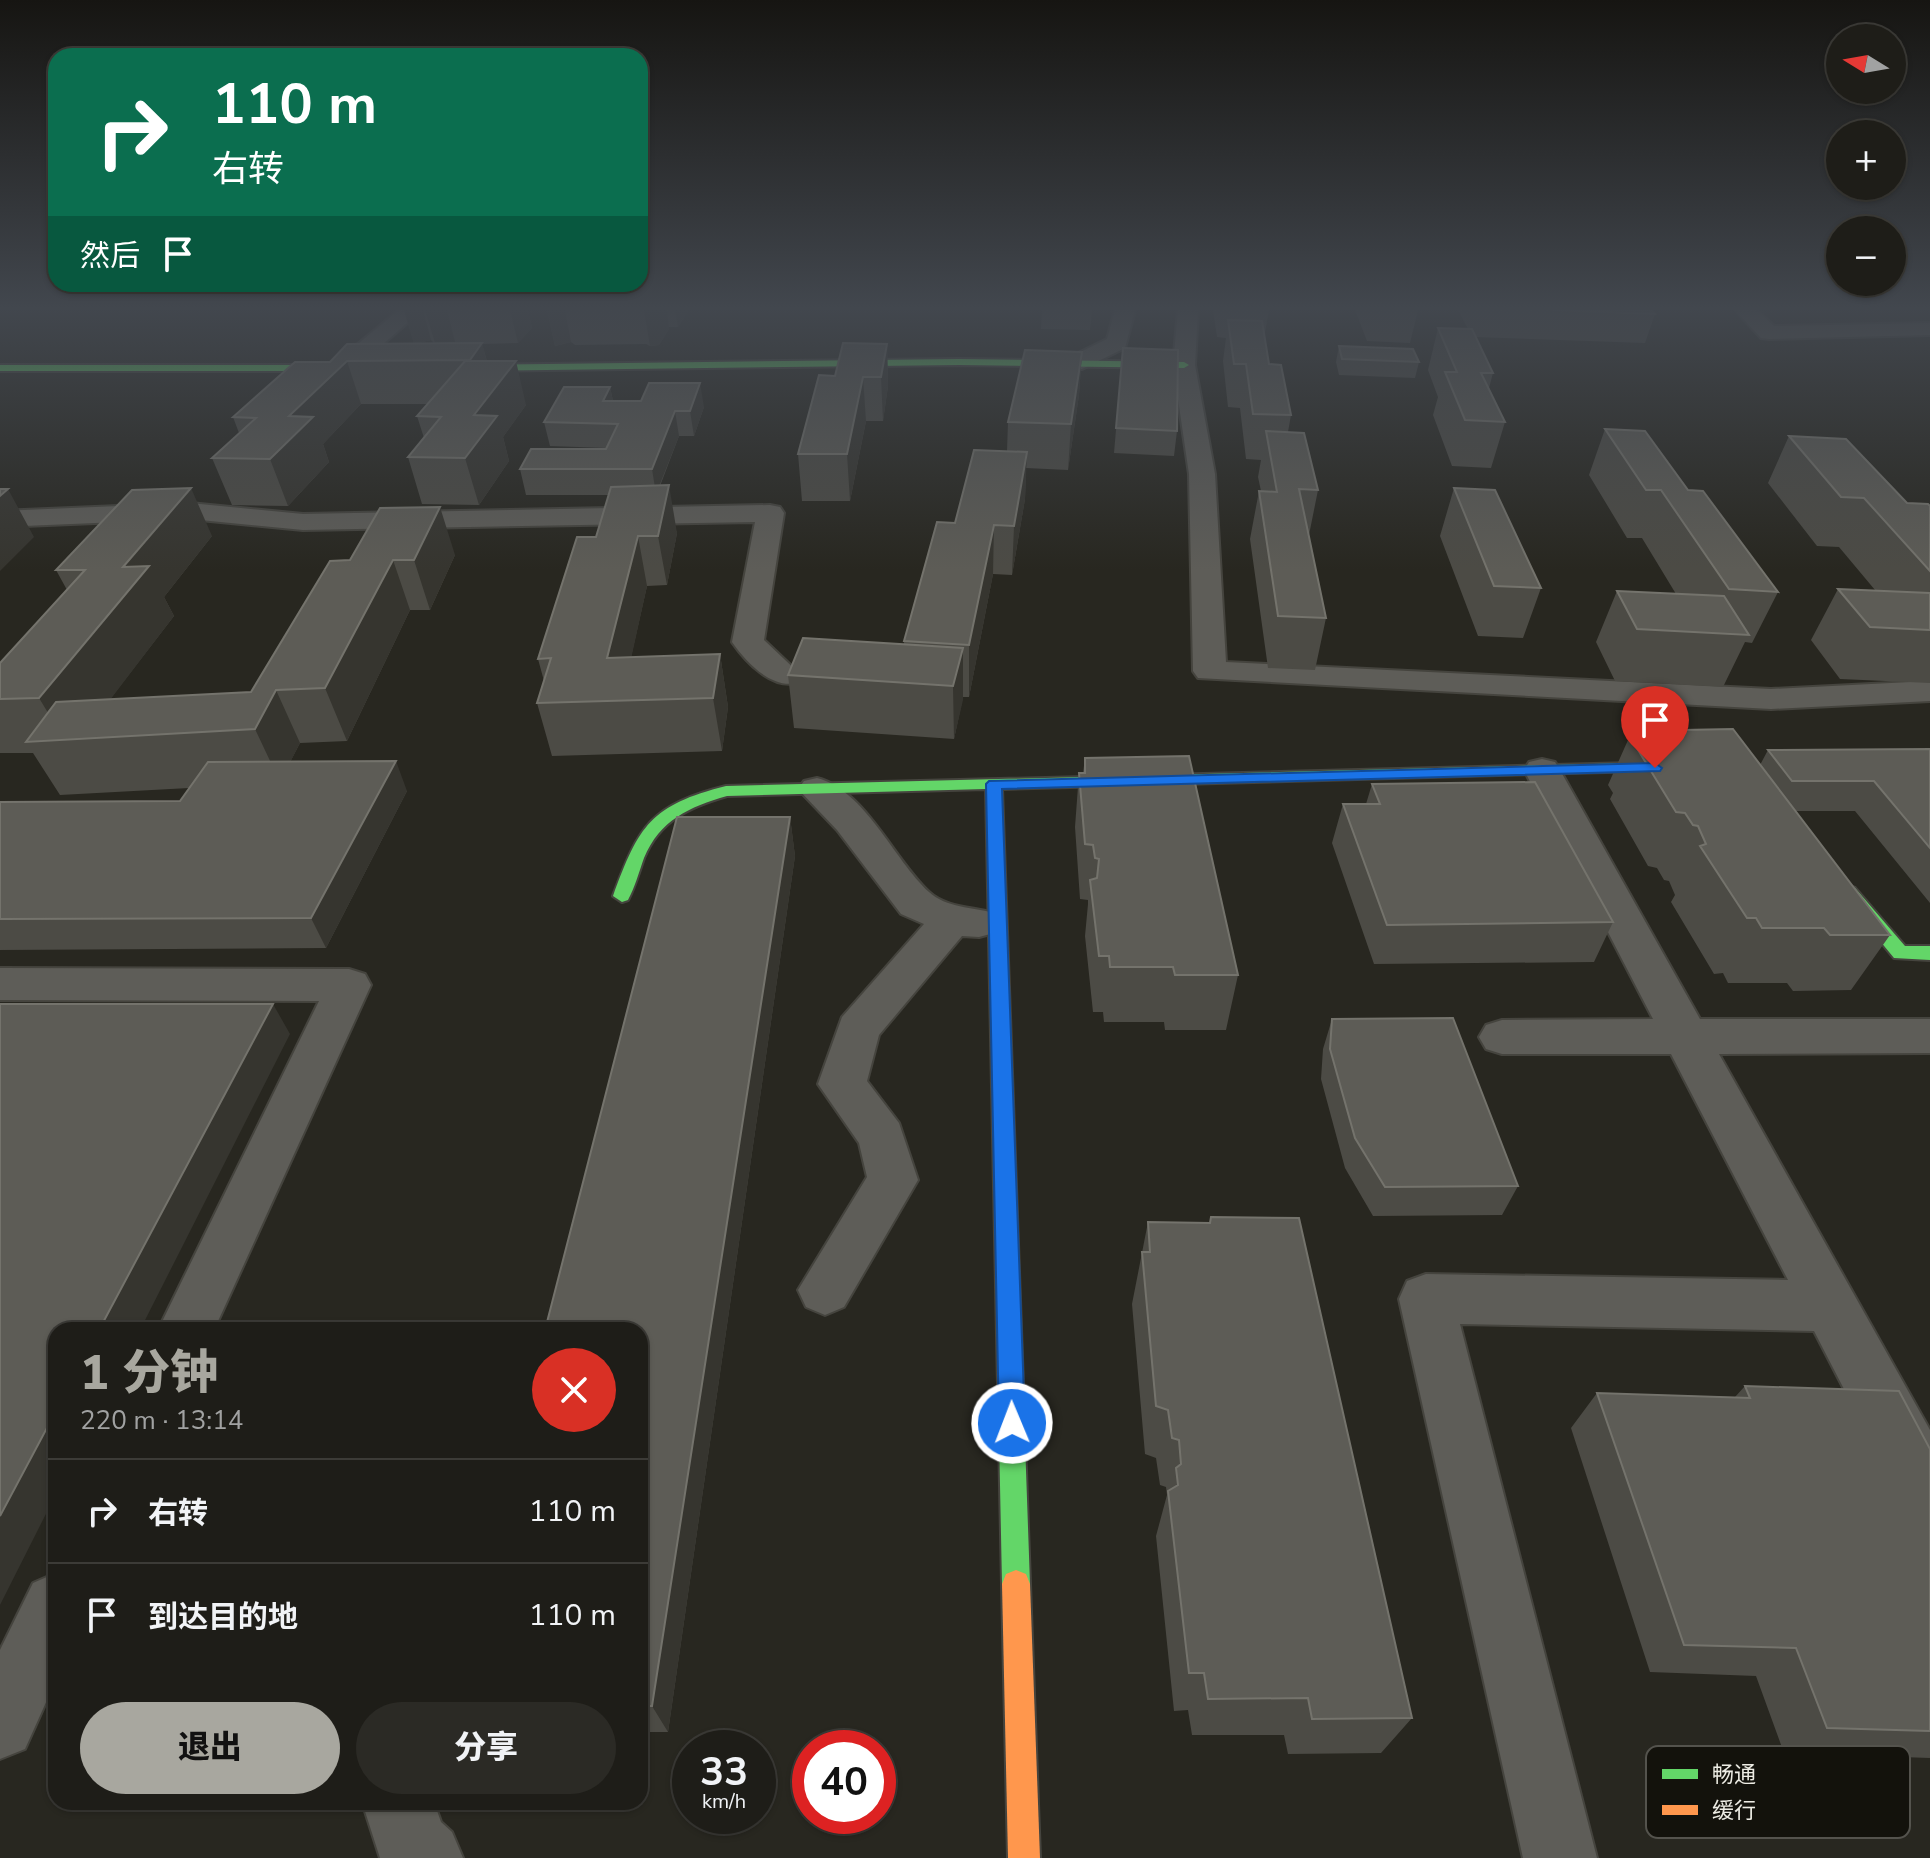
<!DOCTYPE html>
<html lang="zh">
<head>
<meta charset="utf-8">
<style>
  body { margin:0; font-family:"Nunito Sans","Noto Sans SC",sans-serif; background:#2b2a25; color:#f1f3f6; height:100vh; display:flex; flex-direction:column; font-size:30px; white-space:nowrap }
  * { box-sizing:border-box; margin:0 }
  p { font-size:26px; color:#a1a2a2 }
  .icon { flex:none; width:44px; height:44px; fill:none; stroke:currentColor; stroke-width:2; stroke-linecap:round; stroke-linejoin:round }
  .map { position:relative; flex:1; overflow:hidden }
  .details { position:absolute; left:48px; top:1322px; width:600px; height:488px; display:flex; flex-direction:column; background:#1e1d18; border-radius:24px; box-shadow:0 2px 6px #0004,0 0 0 2px #3c3b37 }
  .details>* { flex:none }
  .hud { position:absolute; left:48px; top:48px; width:600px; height:244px; border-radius:24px; box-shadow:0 2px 6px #0004,0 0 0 2px #3c3b37; background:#0b6e4f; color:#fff; overflow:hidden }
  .needle { width:52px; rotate:281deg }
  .buttons { position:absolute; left:1826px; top:24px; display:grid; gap:16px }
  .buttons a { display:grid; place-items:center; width:80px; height:80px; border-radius:50%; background:#1e1d18; box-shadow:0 2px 6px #0004,0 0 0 2px #3c3b37; font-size:40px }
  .speed { position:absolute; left:672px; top:1730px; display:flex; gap:16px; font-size:40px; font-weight:700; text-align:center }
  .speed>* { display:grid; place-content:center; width:104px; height:104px; border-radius:50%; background:#1e1d18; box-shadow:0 2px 6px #0004,0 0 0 2px #3c3b37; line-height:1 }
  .speed small { font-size:20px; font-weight:400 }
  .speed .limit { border:12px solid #d22; background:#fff; color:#111 }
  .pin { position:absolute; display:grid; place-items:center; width:68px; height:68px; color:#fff; margin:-82px -34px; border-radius:50% 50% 50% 0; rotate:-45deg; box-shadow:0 0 8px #0007 }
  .pin .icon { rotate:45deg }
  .me { position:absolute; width:88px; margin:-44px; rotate:359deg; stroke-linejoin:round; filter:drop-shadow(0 0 6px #0008) }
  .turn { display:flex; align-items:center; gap:28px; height:168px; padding:0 32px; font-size:36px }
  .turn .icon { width:104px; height:104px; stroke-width:2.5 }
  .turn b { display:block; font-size:56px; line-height:68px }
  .then { display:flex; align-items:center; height:76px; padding:0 32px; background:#0003; gap:16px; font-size:30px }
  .round { display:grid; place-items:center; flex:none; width:84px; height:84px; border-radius:42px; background:#2b2a25 }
  .summary { display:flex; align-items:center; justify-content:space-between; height:136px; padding:0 32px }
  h1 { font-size:48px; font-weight:800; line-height:60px; color:#a8a79f }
  .primary-button { display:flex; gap:16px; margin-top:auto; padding:16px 32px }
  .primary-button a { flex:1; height:92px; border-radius:48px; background:#a8a79f; color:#111; font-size:32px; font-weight:800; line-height:92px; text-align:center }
  .primary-button a+a { background:#2b2a25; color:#f1f3f6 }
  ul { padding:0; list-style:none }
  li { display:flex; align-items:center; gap:24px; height:104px; padding:0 32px; border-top:2px solid #3c3b37 }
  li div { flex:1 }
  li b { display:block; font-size:30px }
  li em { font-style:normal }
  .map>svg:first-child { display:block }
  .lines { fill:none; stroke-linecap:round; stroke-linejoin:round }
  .street-casing { stroke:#45443e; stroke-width:4 }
  .fast-casing { stroke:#45443e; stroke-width:4 }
  .slow-casing { stroke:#45443e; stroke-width:4 }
  .street { fill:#5e5d58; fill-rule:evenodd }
  .fast { fill:#63d668; fill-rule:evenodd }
  .slow { fill:#ff974d; fill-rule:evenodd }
  .wall { fill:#4c4b45; fill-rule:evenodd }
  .shaded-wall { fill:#36352f }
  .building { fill:#5d5c56; stroke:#74736c; stroke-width:2 }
  .route { fill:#1a73e8; stroke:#114b97; stroke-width:2 }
  .key { fill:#13120c; stroke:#54534d; stroke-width:2 }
  .key-label { font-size:22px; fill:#edece4 }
</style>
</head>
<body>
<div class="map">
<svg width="1930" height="1858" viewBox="0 0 1930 1858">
  <rect width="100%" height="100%" fill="#282720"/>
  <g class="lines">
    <g class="street-casing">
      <path id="street" d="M 399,310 L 422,310 L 335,386 L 319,386 L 315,381 L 319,376 Z
        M 1115,310 L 1135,310 L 1125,348 L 1082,369 L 1066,369 L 1063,364 L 1066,359 L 1107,339 Z
        M 1178,310 L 1198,310 L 1195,365 L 1215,474 L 1226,662 L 1771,689 L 1930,681 L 1930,701 L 1771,709 L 1198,678 L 1193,671 L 1189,474 L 1173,365 Z
        M 1735,310 L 1757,310 L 1774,326 L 1930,323 L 1930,335 L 1769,339 L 1761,338 Z
        M 190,503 L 303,514 L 770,505 L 780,507 L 784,513 L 764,640 L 802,676 L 797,683 C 771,689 746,662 732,642 L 755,522 L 303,530 L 190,519 L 0,527 L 0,511 Z
        M 1542,759 L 1555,762 L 1560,770 L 1700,1019 L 1930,1019 L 1930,1053 L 1719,1054 L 1930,1430 L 1930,1522 L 1908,1513 L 1814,1331 L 1460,1324 L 1597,1858 L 1523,1858 L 1399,1299 L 1407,1281 L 1426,1274 L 1788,1280 L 1671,1054 L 1502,1054 L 1486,1049 L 1479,1037 L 1486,1025 L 1502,1020 L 1653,1019 L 1524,770 L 1529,762 Z
        M 817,778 C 865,790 894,860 929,892 C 946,908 973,907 994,913 L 1000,923 L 994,933 L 979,937 L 962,936 L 879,1035 L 867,1081 L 899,1123 L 918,1180 L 844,1307 L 825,1315 L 806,1307 L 798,1290 L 867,1177 L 859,1143 L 818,1084 L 842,1017 L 924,924 L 901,914 L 837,830 L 798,789 L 804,781 Z
        M 0,968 L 349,969 L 365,974 L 371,985 L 214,1330 L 158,1330 L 319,1001 L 0,1000 Z
        M 56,1573 L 56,1680 L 25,1749 L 0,1759 L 0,1650 L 33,1583 Z
        M 362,1802 L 434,1802 L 441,1822 L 452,1832 L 463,1858 L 380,1858 Z"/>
    </g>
    <g class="fast-casing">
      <path id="fast" d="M 959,359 L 1184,362 L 1189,365 L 1184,368 L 959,365 L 458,371 L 453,368 L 458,365 Z
        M 0,365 L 350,365 L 355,368 L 350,371 L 0,371 Z
        M 1673,762 L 1681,767 L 1679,770 L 1002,789 L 1030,1584 L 1026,1594 L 1016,1598 L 1006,1594 L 1002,1584 L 986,789 L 727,796 C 689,807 660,820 644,858 C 639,872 635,887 628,900 L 622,902 L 613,896 C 639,825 651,805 726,786 Z
        M 1849,886 L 1855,888 L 1905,946 L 1930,946 L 1930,960 L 1894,958 L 1843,896 L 1840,892 L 1843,888 Z"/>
    </g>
    <g class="slow-casing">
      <path id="slow" d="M 1016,1570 L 1026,1574 L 1030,1584 L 1040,1858 L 1008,1858 L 1002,1584 L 1006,1574 Z"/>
    </g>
    <use href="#street" class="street"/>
    <use href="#fast" class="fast"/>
    <use href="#slow" class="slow"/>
  </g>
  <path class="wall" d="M 404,310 L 528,310 L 532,328 L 518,343 L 482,344 L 487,361 L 526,405 L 503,437 L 509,461 L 479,505 L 422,504 L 408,457 L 424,438 L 417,416 L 428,404 L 361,404 L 323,444 L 329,462 L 288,506 L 232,505 L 212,458 L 239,433 L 233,417 L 330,362 L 414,343 ZM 431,340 L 434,343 L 418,343 Z
    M 547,310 L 689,310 L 678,327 L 669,327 L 669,329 L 659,345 L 650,346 L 646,344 L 575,345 L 571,342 L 555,346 Z
    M 1042,310 L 1092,310 L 1090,330 L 1041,329 Z
    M 1213,310 L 1269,310 L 1264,338 L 1269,364 L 1291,415 L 1288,432 L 1318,490 L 1309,535 L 1326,618 L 1315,670 L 1268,668 L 1250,539 L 1259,491 L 1261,491 L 1258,477 L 1261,460 L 1246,459 L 1240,408 L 1228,407 L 1223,361 L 1226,338 L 1217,337 Z
    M 1355,310 L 1418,310 L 1410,343 L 1367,341 Z
    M 1458,310 L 1652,310 L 1655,314 L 1645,343 L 1475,337 L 1493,373 L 1489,388 L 1505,422 L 1491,468 L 1452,466 L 1433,415 L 1438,397 L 1428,370 L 1438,328 L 1468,329 Z
    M 887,344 L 888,386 L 883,421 L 866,421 L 850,501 L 802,501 L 798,454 Z
    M 1339,346 L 1419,362 L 1415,378 L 1339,375 L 1336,362 Z
    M 1123,348 L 1177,431 L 1174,456 L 1114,453 Z
    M 1082,352 L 1079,395 L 1068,470 L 1026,468 L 1025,499 L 1012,575 L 993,574 L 969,697 L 963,697 L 954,739 L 794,728 L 788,675 L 904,644 L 904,641 L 955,523 L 1007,451 L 1008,422 Z
    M 610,387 L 613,401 L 704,407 L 694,436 L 679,436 L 660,486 L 677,533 L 667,585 L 647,586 L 631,657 L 720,654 L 728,707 L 722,751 L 552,756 L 537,703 L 544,681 L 538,659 L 596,537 L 609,495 L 526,495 L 520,469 L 606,449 L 606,448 L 550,446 L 544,422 Z
    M 1605,429 L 1688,490 L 1778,592 L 1752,643 L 1745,642 L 1723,687 L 1615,681 L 1596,642 L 1617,591 L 1676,594 L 1642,538 L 1627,538 L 1589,475 Z
    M 1789,436 L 1907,503 L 1930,506 L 1930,683 L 1840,679 L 1811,640 L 1838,589 L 1875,590 L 1839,547 L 1817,546 L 1768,483 Z
    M 1454,488 L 1541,588 L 1523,638 L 1478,636 L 1440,536 Z
    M 212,536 L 164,597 L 174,616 L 110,699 L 251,692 L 330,561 L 455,555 L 430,610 L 410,610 L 347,741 L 300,743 L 290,762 L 407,791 L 326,948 L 0,950 L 0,802 L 180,801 L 189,788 L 60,795 L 33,753 L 0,753 L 0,663 L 67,590 L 56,570 Z
    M 1632,731 L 1760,765 L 1768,750 L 1930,749 L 1930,903 L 1855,811 L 1796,811 L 1890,935 L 1851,990 L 1793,991 L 1787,983 L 1728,983 L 1723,973 L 1714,974 L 1671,902 L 1675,895 L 1669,881 L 1664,880 L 1657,868 L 1648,866 L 1610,799 L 1613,793 L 1608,785 Z
    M 1085,758 L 1238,975 L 1226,1030 L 1165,1030 L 1164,1022 L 1104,1022 L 1103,1012 L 1093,1012 L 1085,936 L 1088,904 L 1088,900 L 1080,899 L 1075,827 L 1079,773 L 1083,773 Z
    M 1372,784 L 1613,922 L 1594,962 L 1374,964 L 1332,843 L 1343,804 L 1366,804 Z
    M 790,817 L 795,856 L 668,1732 L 640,1732 L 640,1330 Z
    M 1332,1019 L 1518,1186 L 1502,1215 L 1373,1216 L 1345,1168 L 1321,1079 L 1323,1049 Z
    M 1148,1222 L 1412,1718 L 1381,1753 L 1288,1754 L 1284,1735 L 1192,1735 L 1188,1710 L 1174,1711 L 1156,1536 L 1167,1495 L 1166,1487 L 1160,1485 L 1156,1458 L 1145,1454 L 1132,1304 Z
    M 1745,1386 L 1930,1449 L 1930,1758 L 1784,1753 L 1756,1676 L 1650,1672 L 1571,1428 L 1597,1393 L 1735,1397 Z"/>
  <path class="shaded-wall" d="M 404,310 L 423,310 L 431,340 L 414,344 Z
    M 425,310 L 447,310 L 455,342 L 435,343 Z
    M 510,310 L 528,310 L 532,328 L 518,343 Z
    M 547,310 L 565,310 L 571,342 L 555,346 Z
    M 644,310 L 667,310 L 669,329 L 659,345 L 650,346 Z
    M 675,310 L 689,310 L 678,327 Z
    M 482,343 L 493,385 L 470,360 Z
    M 887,344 L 888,386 L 883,421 L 881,377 Z
    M 1082,352 L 1079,395 L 1068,470 L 1071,424 Z
    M 347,361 L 361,404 L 323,444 L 329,462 L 288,506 L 270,459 L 289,416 Z
    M 516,361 L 526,405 L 503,437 L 509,461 L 479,505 L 465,458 L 474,415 Z
    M 863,377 L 866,421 L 850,501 L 847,454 Z
    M 700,383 L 704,407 L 694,436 L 690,411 Z
    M 610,387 L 615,411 L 608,425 L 603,401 Z
    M 675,411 L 679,436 L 656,494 L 652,469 Z
    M 1027,452 L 1025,499 L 1012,575 L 1014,526 Z
    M 669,485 L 677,533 L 667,585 L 658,536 Z
    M 191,488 L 212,536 L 164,597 L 174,616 L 81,738 L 64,739 L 39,698 L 123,567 Z
    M 8,489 L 34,537 L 0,571 L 0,496 Z
    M 440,507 L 455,555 L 430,610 L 414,560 Z
    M 994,525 L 993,574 L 969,697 L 969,645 Z
    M 638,536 L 647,586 L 622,700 L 607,658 Z
    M 393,560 L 410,610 L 347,741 L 325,688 Z
    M 963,648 L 963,700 L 954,739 L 953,686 Z
    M 720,654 L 728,707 L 722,751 L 713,698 Z
    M 276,690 L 300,743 L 280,782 L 255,729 Z
    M 396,761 L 407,791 L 326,948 L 311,918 Z
    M 790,817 L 795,856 L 668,1732 L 652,1706 Z
    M 273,1004 L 290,1034 L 140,1330 L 99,1330 Z
    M 56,1411 L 56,1494 L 0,1605 L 0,1516 Z"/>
  <path class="building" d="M 1552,310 L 1652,310 L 1655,314 Z
    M 1228,320 L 1262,321 L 1269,364 L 1281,365 L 1291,415 L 1253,414 L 1246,364 L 1234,364 Z
    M 1438,328 L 1472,329 L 1493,373 L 1481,373 L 1505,422 L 1465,420 L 1445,372 L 1457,372 Z
    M 482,343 L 470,360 L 347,361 L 289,416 L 313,417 L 270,459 L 212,458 L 256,418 L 233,417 L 295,362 L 330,362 L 347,344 Z
    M 843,343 L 887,344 L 881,377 L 863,377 L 847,454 L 798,454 L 819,375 L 835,376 Z
    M 1339,346 L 1413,349 L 1419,362 L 1342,359 Z
    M 1123,348 L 1178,350 L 1177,431 L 1116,428 Z
    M 1025,350 L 1082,352 L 1071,424 L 1008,422 Z
    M 465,361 L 516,361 L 474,415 L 497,416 L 465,458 L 408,457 L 441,417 L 417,416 Z
    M 649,383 L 700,383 L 690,411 L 675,411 L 652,469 L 520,469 L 531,449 L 606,449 L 618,424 L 544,422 L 564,387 L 610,387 L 603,401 L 641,401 Z
    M 1605,429 L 1645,431 L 1688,490 L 1703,491 L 1778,592 L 1729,589 L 1661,490 L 1646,490 Z
    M 1266,431 L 1304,433 L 1318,490 L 1299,489 L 1326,618 L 1278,616 L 1259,491 L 1277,492 Z
    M 1789,436 L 1846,439 L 1907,503 L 1928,504 L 1930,506 L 1930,571 L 1864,498 L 1841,497 Z
    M 974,450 L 1027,452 L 1014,526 L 994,525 L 969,645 L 904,641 L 937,522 L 955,523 Z
    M 669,485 L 658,536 L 638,536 L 607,658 L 720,654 L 713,698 L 537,703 L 551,658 L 538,659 L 577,537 L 596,537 L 611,487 Z
    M 191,488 L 123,567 L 149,566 L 39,698 L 0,699 L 0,663 L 85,570 L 56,570 L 132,490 Z
    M 1454,488 L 1495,490 L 1541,588 L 1494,586 Z
    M 0,489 L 8,489 L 0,496 Z
    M 440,507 L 414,560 L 393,560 L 325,688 L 276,690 L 255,729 L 26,742 L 56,702 L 251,692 L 330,561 L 350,560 L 380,508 Z
    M 1838,589 L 1930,593 L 1930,630 L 1870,627 Z
    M 1617,591 L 1724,596 L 1749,635 L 1637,629 Z
    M 803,638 L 963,648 L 953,686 L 788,675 Z
    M 1733,729 L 1890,935 L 1830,935 L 1824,928 L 1762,928 L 1756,918 L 1747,918 L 1700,846 L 1706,844 L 1698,826 L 1693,825 L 1685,813 L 1676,812 L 1635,745 L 1640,745 L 1632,731 Z
    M 1930,749 L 1930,848 L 1874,781 L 1792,781 L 1768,750 Z
    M 1189,756 L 1238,975 L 1175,975 L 1173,967 L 1110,967 L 1109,956 L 1099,956 L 1090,880 L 1097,878 L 1099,859 L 1095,858 L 1093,845 L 1085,844 L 1079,773 L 1085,773 L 1085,758 Z
    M 396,761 L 311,918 L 0,919 L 0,802 L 180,801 L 208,762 Z
    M 1535,782 L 1613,922 L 1387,925 L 1343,804 L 1380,804 L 1372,784 Z
    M 677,817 L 790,817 L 652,1706 L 640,1706 L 640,1330 L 545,1330 Z
    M 0,1004 L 273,1004 L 99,1330 L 56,1330 L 56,1411 L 0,1516 Z
    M 1453,1018 L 1518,1186 L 1385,1187 L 1355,1138 L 1330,1049 L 1332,1019 Z
    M 1211,1217 L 1299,1218 L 1412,1718 L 1312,1719 L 1308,1698 L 1208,1699 L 1204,1673 L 1189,1673 L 1168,1491 L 1178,1485 L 1176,1468 L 1181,1464 L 1179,1440 L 1172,1438 L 1168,1410 L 1156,1406 L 1142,1252 L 1150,1252 L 1148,1222 L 1210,1223 Z
    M 1745,1386 L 1899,1391 L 1930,1449 L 1930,1731 L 1827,1728 L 1796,1648 L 1684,1645 L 1597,1393 L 1750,1398 Z"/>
  <linearGradient id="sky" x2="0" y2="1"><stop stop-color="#161512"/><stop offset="0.54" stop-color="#42474e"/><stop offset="1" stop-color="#42474e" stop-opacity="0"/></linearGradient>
  <rect width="1930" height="570" fill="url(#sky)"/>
  <path class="route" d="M 1655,763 L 1662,768 L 1660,771 L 1002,789 L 1025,1423 L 1021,1431 L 1012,1435 L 1003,1431 L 999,1423 L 986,784 L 989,781 Z"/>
  <rect x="1646" y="1746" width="264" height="92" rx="12" class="key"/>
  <rect x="1662" y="1769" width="36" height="10" fill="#63d668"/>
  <rect x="1662" y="1805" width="36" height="10" fill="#ff974d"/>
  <g class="key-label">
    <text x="1712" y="1782">畅通</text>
    <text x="1712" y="1818">缓行</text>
  </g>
</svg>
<div class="buttons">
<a><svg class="needle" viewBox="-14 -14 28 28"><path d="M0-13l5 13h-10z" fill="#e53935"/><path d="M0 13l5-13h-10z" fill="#a1a2a2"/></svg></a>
<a>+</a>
<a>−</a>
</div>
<div class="speed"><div>33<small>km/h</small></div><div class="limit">40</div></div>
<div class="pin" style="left:1655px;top:768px;background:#d93025"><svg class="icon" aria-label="arrive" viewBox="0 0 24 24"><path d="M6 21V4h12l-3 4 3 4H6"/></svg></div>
<svg class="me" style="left:1012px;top:1423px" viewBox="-20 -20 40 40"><circle r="17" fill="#1a73e8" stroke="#fff" stroke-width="3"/><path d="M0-11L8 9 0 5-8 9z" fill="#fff"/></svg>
<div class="hud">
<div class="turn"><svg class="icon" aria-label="right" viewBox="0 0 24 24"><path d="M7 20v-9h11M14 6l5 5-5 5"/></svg><div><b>110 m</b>右转</div></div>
<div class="then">然后<svg class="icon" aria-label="arrive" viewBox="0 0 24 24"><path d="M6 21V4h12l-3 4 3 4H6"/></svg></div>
</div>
<section class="details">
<div class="summary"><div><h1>1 分钟</h1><p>220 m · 13:14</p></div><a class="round" style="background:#d93025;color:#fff"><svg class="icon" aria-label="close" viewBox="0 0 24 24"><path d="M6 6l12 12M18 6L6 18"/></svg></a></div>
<ul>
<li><svg class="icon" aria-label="right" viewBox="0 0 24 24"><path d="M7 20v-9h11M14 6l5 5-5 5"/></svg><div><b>右转</b></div><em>110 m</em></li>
<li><svg class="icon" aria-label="arrive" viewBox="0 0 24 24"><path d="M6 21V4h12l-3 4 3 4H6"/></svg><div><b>到达目的地</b></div><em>110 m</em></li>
</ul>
<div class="primary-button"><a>退出</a><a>分享</a></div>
</section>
</div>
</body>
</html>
